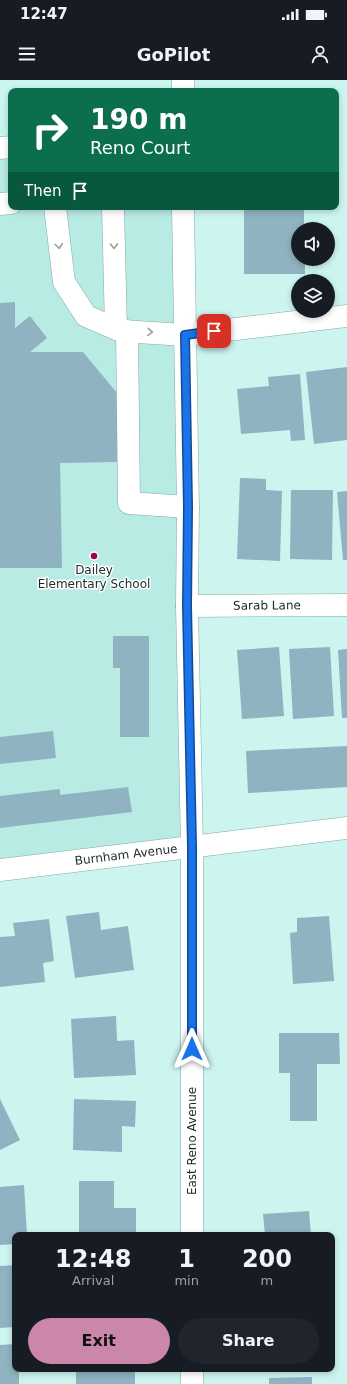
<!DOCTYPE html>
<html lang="en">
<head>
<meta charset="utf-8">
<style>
  body { margin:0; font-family:"DejaVu Sans",sans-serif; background:#20242c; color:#f1f3f6; height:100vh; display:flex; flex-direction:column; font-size:15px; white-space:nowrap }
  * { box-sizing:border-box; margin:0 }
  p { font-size:13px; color:#9ea1a6 }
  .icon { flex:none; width:22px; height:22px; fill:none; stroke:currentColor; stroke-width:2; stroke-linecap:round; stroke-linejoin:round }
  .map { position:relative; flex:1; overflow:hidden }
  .sheet { position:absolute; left:12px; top:1152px; width:323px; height:140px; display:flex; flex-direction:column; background:#171b24; border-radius:8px; box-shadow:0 2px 6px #0003 }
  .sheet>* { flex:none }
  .top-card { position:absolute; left:8px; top:8px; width:331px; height:122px; border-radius:8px; box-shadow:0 2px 6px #0003; background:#0b6e4f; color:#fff; overflow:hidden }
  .tools { position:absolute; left:291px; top:142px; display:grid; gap:8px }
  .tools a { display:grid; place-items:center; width:44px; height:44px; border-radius:50%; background:#171b24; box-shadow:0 2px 6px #0003; font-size:20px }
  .pin { position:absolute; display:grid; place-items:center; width:34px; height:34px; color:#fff; margin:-17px; border-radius:8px; box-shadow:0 2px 6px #0006 }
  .me { position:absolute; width:44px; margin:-22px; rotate:0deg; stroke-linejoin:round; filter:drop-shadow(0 0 3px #0008) }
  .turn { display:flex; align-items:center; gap:14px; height:84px; padding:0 16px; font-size:18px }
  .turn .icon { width:52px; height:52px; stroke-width:2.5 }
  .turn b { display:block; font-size:28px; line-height:34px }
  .then { display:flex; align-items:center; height:38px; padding:0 16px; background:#0003; gap:8px; font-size:15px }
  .eta { display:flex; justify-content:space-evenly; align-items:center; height:68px; text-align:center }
  .eta b { font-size:24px; font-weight:700; line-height:28px }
  .primary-button { display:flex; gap:8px; margin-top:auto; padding:8px 16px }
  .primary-button a { flex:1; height:46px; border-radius:24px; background:#cb87ab; color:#111; font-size:16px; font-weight:700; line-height:46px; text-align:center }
  .primary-button a+a { background:#20242c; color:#f1f3f6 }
  .status { display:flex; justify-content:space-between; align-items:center; height:28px; padding:0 20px; background:#171b24; direction:ltr }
  .status svg { height:11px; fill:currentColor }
  header { display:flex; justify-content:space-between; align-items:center; height:52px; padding:0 16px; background:#171b24; font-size:18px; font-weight:700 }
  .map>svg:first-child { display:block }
  .built { fill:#b9ebe5 }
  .building { fill:#8fb3c0 }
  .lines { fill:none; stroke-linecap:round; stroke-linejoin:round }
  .minor-casing { stroke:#83aaa5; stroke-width:23 }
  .minor { stroke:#fff; stroke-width:22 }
  .oneway { stroke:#989f9f }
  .route-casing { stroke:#114b97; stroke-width:10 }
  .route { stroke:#1a73e8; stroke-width:7 }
  .poi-dot { fill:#9c0450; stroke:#fff; stroke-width:1.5 }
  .labels { text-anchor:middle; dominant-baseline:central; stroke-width:3; stroke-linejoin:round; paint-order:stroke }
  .poi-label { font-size:12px; fill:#1a2a29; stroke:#fff }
  .street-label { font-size:12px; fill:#1a2a29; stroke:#fff }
</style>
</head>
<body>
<div class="status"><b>12:47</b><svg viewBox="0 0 49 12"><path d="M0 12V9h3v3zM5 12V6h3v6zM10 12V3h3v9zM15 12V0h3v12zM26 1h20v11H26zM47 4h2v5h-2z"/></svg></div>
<header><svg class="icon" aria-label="menu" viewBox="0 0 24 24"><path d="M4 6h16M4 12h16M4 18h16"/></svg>GoPilot<svg class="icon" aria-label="person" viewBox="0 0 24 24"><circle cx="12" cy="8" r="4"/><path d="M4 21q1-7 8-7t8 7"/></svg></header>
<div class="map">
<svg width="347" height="1304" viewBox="0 0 347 1304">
  <rect width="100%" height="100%" fill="#ccf5f0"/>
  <path class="built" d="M 11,67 L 11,127 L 183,127 L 192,767 L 0,790 L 0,68 Z"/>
  <path class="building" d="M 244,127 L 304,127 L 304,149 L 298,149 L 298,179 L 305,179 L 305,194 L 244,194 Z
    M 15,222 L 15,248 L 30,236 L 47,258 L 30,272 L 83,272 L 117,313 L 118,382 L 60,383 L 62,488 L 0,488 L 0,223 Z
    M 347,287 L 347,360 L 314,364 L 306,292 Z
    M 300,294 L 305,360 L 291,361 L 290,350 L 241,354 L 237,309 L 269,306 L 268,297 Z
    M 240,398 L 266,399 L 266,410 L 282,411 L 280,481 L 237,479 Z
    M 291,410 L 333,410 L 332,480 L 290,479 Z
    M 347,411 L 347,480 L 343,480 L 337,412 Z
    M 113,556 L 149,556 L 149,657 L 120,657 L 120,588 L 113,588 Z
    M 279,567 L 284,636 L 242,639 L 237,570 Z
    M 330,567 L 334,636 L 293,639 L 289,569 Z
    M 347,569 L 347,638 L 342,638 L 338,570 Z
    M 53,651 L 56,678 L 0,684 L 0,657 Z
    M 347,666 L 347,707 L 248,713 L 246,671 Z
    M 128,707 L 132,732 L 0,748 L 0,716 L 60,709 L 60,715 Z
    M 99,832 L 101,850 L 128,846 L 134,890 L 75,898 L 66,836 Z
    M 329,836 L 334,901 L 293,904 L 290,853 L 297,852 L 297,838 Z
    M 49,839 L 54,881 L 43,883 L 45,902 L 0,907 L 0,857 L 15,856 L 13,843 Z
    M 116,936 L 117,961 L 134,960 L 136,995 L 74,998 L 71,939 Z
    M 279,953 L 339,953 L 340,984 L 317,984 L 317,1041 L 290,1041 L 290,993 L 279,993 Z
    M 0,1019 L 20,1060 L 0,1070 Z
    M 74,1019 L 136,1021 L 135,1047 L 122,1046 L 122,1072 L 73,1070 Z
    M 79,1101 L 114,1101 L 114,1128 L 136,1128 L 136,1154 L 79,1154 Z
    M 24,1105 L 27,1155 L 15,1155 L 15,1164 L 0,1165 L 0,1107 Z
    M 309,1131 L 311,1155 L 265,1155 L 263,1134 Z
    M 15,1185 L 15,1247 L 0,1248 L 0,1186 Z
    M 15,1264 L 15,1289 L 22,1289 L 22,1290 L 19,1290 L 19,1304 L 0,1304 L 0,1265 Z
    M 76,1289 L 135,1289 L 135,1304 L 76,1304 Z
    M 312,1297 L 312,1304 L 269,1304 L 269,1298 Z"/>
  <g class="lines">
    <g class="minor-casing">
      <g id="minor">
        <path d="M 183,11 L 183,0"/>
        <path d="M 0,68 L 11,67"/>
        <path d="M 0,124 L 11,123"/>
        <path d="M 55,127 L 64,202 L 86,236 L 121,251 L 185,255 L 347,236"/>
        <path d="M 113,127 L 116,249"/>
        <path d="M 183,127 L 188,427 L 187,526 L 192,767 L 192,1155"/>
        <path d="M 127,251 L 129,423 L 188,427"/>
        <path id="s1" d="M 187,526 L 347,525"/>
        <path id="s2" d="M 0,790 L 347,748"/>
        <path d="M 192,1289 L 192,1304"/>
      </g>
    </g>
    <use href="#minor" class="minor"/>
  </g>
  <defs><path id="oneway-chevron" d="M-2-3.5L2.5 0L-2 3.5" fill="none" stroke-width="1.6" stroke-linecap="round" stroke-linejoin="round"/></defs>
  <g class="oneway">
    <use href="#oneway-chevron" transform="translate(59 166) rotate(83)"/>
    <use href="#oneway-chevron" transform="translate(114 166) rotate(89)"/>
    <use href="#oneway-chevron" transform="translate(150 252) rotate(4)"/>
  </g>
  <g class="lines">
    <g class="route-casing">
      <path id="route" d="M 192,969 L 192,767 L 187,526 L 188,427 L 185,255 L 214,251"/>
    </g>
    <use href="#route" class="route"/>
  </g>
  <circle class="poi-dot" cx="94" cy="476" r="4"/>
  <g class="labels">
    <g class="poi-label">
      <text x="94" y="490">Dailey<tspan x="94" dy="14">Elementary School</tspan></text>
    </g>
    <g class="street-label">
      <text stroke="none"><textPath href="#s1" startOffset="80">Sarab Lane</textPath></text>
      <text stroke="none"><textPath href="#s2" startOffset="127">Burnham Avenue</textPath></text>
      <text transform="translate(192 1061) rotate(-90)">East Reno Avenue</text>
    </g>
  </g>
</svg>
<div class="tools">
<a><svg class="icon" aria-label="sound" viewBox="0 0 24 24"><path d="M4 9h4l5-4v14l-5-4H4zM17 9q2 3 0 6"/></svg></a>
<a><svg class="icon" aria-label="layers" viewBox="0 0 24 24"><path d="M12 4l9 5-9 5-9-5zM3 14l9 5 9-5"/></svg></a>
</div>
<div class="pin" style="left:214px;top:251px;background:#d93025"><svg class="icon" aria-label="arrive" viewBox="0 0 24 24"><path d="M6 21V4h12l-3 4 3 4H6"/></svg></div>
<svg class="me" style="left:192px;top:969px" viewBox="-20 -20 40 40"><path d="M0-17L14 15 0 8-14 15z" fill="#1a73e8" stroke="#fff" stroke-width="4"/></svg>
<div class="top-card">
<div class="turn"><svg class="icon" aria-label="right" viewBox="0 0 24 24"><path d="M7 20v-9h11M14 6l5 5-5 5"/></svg><div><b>190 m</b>Reno Court</div></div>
<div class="then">Then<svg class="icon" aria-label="arrive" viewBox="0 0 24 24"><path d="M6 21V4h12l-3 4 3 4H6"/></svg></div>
</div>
<section class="sheet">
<div class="eta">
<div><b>12:48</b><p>Arrival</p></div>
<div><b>1</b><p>min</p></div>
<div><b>200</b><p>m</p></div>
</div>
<div class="primary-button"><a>Exit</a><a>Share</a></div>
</section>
</div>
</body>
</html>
